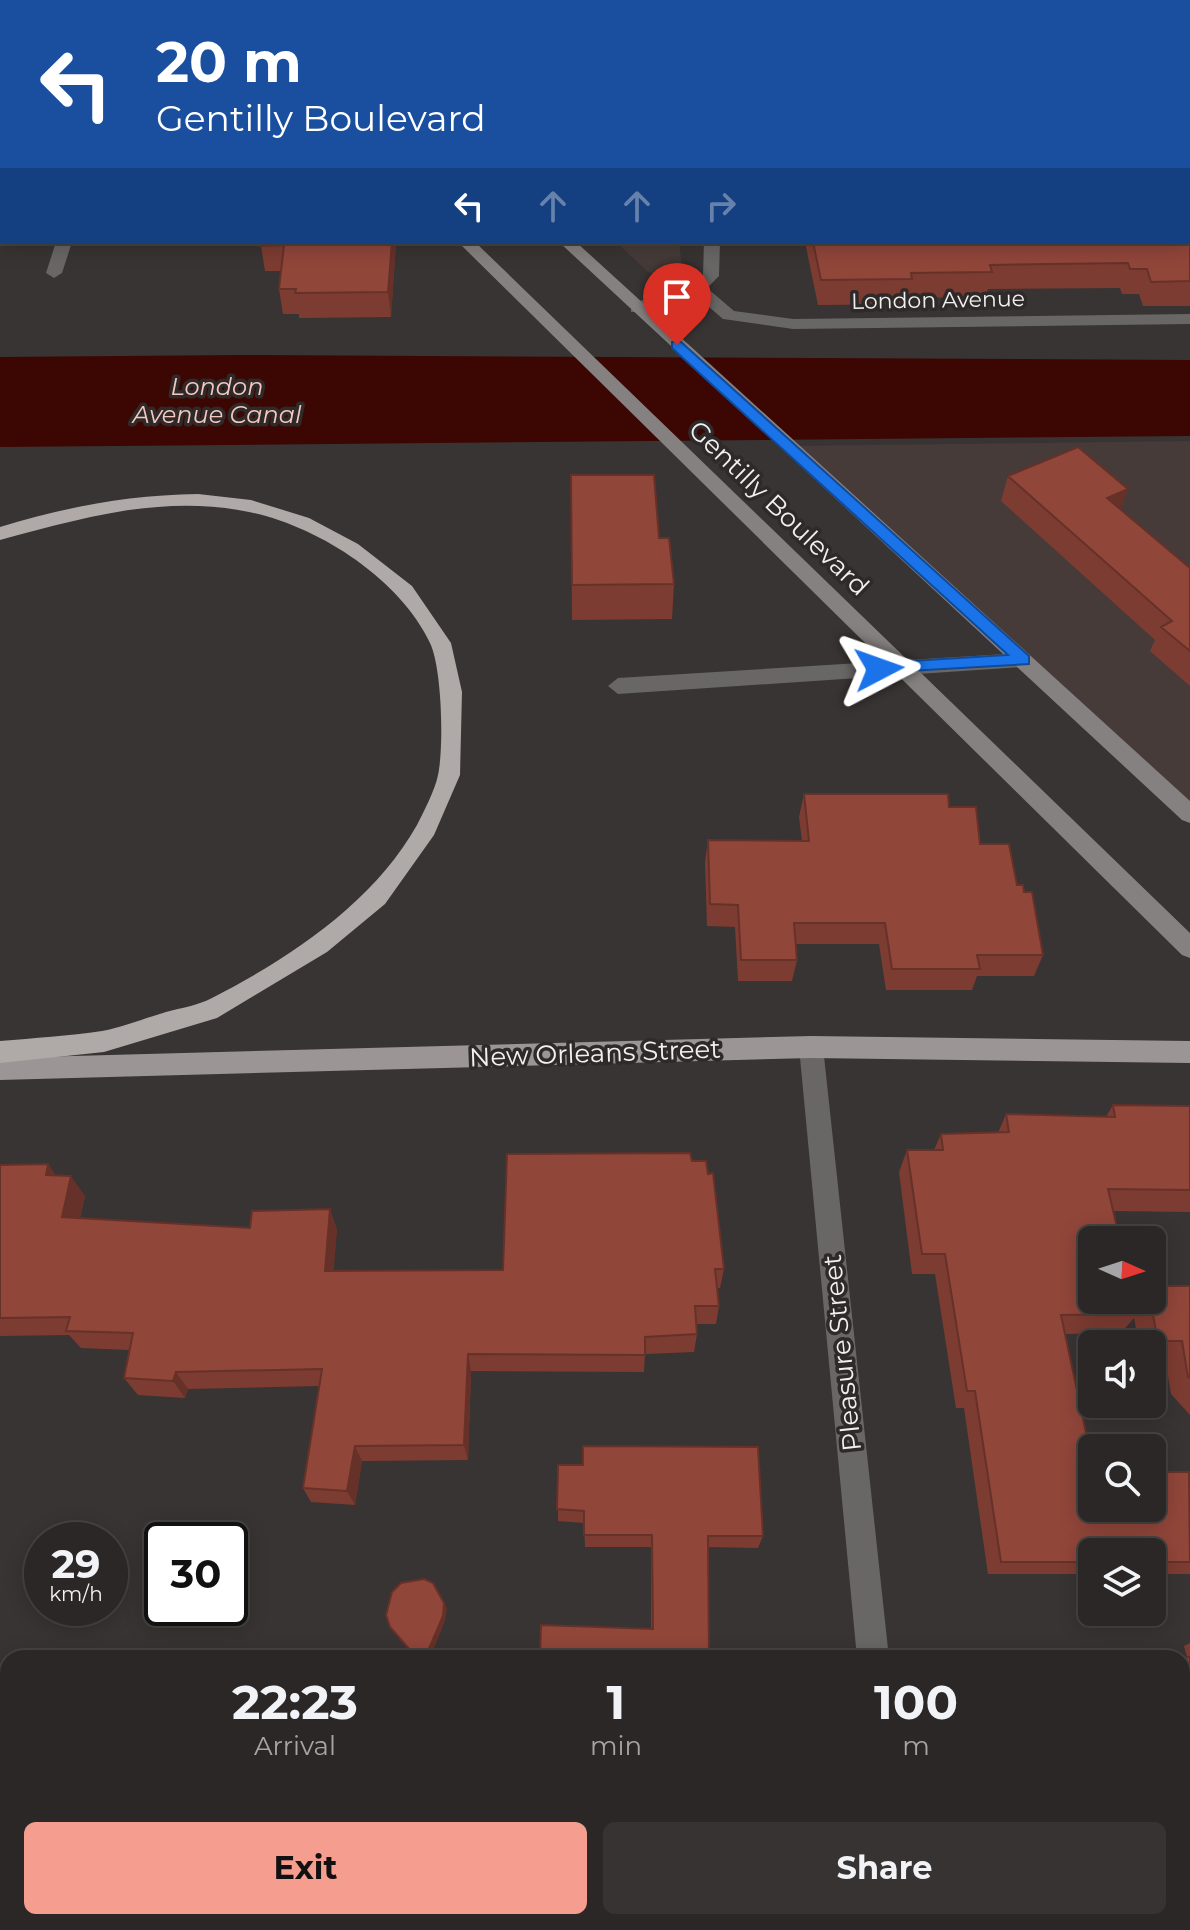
<!DOCTYPE html>
<html lang="en">
<head>
<meta charset="utf-8">
<style>
  body { margin:0; font-family:Montserrat,sans-serif; background:#363332; color:#f1f3f6; height:100vh; display:flex; flex-direction:column; font-size:30px; white-space:nowrap }
  * { box-sizing:border-box; margin:0 }
  p { font-size:26px; color:#a5a5a7 }
  .icon { flex:none; width:44px; height:44px; fill:none; stroke:currentColor; stroke-width:2; stroke-linecap:round; stroke-linejoin:round }
  .map { position:relative; flex:1; overflow:hidden }
  .details { position:absolute; left:0px; top:1650px; width:1190px; height:280px; display:flex; flex-direction:column; background:#2a2726; border-radius:24px 24px 0 0; box-shadow:0 4px 20px #0003,0 0 0 2px #464443 }
  .details>* { flex:none }
  .guide { position:absolute; left:0px; top:0px; width:1190px; height:244px; box-shadow:0 4px 20px #0003,0 0 0 2px #464443; background:#1a4fa0; color:#fff; overflow:hidden }
  .needle { width:52px; rotate:93deg }
  .buttons { position:absolute; left:1078px; top:1226px; display:grid; gap:16px }
  .buttons a { display:grid; place-items:center; width:88px; height:88px; border-radius:12px; background:#2a2726; box-shadow:0 4px 20px #0003,0 0 0 2px #464443; font-size:40px }
  .speed { position:absolute; left:24px; top:1522px; display:flex; gap:16px; font-size:40px; font-weight:700; text-align:center }
  .speed>* { display:grid; place-content:center; width:104px; height:104px; border-radius:50%; background:#2a2726; box-shadow:0 4px 20px #0003,0 0 0 2px #464443; line-height:1 }
  .speed small { font-size:20px; font-weight:400 }
  .speed .limit { border:4px solid #111; border-radius:12px; background:#fff; color:#111 }
  .pin { position:absolute; display:grid; place-items:center; width:68px; height:68px; color:#fff; margin:-82px -34px; border-radius:50% 50% 50% 0; rotate:-45deg; box-shadow:0 0 8px #0007 }
  .pin .icon { rotate:45deg }
  .me { position:absolute; width:88px; margin:-44px; rotate:86deg; stroke-linejoin:round; filter:drop-shadow(0 0 6px #0008) }
  .turn { display:flex; align-items:center; gap:28px; height:168px; padding:0 24px; font-size:36px }
  .turn .icon { width:104px; height:104px; stroke-width:2.5 }
  .turn b { display:block; font-size:56px; line-height:68px }
  .lanes { display:flex; align-items:center; height:76px; padding:0 24px; background:#0003; justify-content:center; gap:40px; direction:ltr }
  .lanes .off { opacity:.35 }
  .eta { display:flex; justify-content:space-evenly; align-items:center; height:136px; text-align:center }
  .eta b { font-size:48px; font-weight:700; line-height:56px }
  .cta { display:flex; gap:16px; margin-top:auto; padding:16px 24px }
  .cta a { flex:1; height:92px; border-radius:12px; background:#f59d8e; color:#111; font-size:32px; font-weight:700; line-height:92px; text-align:center }
  .cta a+a { background:#363332; color:#f1f3f6 }
  .map>svg:first-child { display:block }
  .built { fill:#463b39 }
  .water { fill:#3c0602 }
  .lines { fill:none; stroke-linecap:round; stroke-linejoin:round }
  .street { fill:#696666; fill-rule:evenodd }
  .secondary { fill:#858181; fill-rule:evenodd }
  .primary { fill:#9b9695; fill-rule:evenodd }
  .highway { fill:#afa9a8; fill-rule:evenodd }
  .wall { fill:#7d3c32 }
  .shaded-wall { fill:#663129 }
  .building { fill:#91463a; stroke:#663129; stroke-width:2 }
  .route { fill:#1a73e8; stroke:#114b97; stroke-width:2 }
  .labels { text-anchor:middle; dominant-baseline:central; stroke-width:7; stroke-linejoin:round; paint-order:stroke }
  .far-street-label { font-size:22px; fill:#f2efef; stroke:#2e2a29 }
  .far-water-label { font-size:24px; font-style:italic; fill:#f6c8bf; stroke:#2e2a29 }
  .street-label { font-size:26px; fill:#f2efef; stroke:#2e2a29 }
</style>
</head>
<body>
<div class="map">
<svg width="1190" height="1930" viewBox="0 0 1190 1930">
  <rect width="100%" height="100%" fill="#383433"/>
  <path class="built" d="M 616,242 L 679,242 L 682,266 L 674,273 L 660,275 L 648,272 Z
    M 1190,441 L 1190,814 L 788,446 Z"/>
  <path class="water" d="M 242,355 L 1190,360 L 1190,436 L 0,447 L 0,357 Z"/>
  <g class="lines">
    <path class="street" d="M 138,0 L 152,0 L 137,2 Z
      M 674,0 L 688,0 L 688,2 L 674,2 Z
      M 0,19 L 2,19 L 2,27 L 0,27 Z
      M 56,242 L 72,242 L 62,273 L 54,278 L 46,273 Z
      M 704,242 L 720,242 L 719,276 L 707,288 L 734,311 L 793,319 L 1190,314 L 1190,324 L 793,329 L 723,319 L 694,294 L 643,312 L 631,312 L 631,304 L 691,284 L 703,275 Z
      M 1023,653 L 1033,660 L 1023,667 L 618,694 L 608,686 L 618,678 Z
      M 811,1036 L 820,1039 L 823,1047 L 889,1658 L 857,1658 L 799,1047 L 802,1039 Z
      M 883,1922 L 917,1922 L 917,1930 L 883,1930 Z"/>
    <path class="secondary" d="M 201,0 L 215,0 L 217,2 L 203,2 Z
      M 303,0 L 317,0 L 319,2 L 305,2 Z
      M 458,242 L 475,242 L 1190,933 L 1190,958 L 1182,955 Z
      M 559,242 L 576,242 L 1190,801 L 1190,823 L 1182,820 Z"/>
    <path class="primary" d="M 811,1036 L 1190,1041 L 1190,1063 L 811,1058 L 0,1080 L 0,1058 Z"/>
    <path class="highway" d="M 198,494 L 251,500 L 309,518 L 358,544 L 412,586 L 451,643 L 462,692 L 460,775 L 434,835 L 385,904 L 327,952 L 217,1018 L 104,1052 L 0,1063 L 0,1041 C 34,1038 69,1036 102,1031 C 124,1027 145,1018 166,1012 C 181,1008 199,1005 212,998 C 290,958 373,903 417,825 C 424,811 435,790 438,775 C 444,747 442,668 430,643 C 400,579 318,526 249,512 C 163,494 82,518 0,540 L 0,527 C 66,507 128,495 198,494 Z"/>
  </g>
  <path class="wall" d="M 344,0 L 571,0 L 571,2 L 344,2 Z
    M 727,0 L 1190,0 L 1190,306 L 1143,306 L 1139,294 L 1122,294 L 1120,288 L 988,289 L 986,297 L 909,298 L 907,304 L 818,305 L 805,242 L 1188,242 L 1188,2 L 728,2 Z
    M 396,242 L 391,317 L 299,318 L 299,314 L 283,314 L 279,289 L 281,271 L 265,271 L 261,246 Z
    M 571,475 L 659,538 L 674,584 L 672,619 L 572,620 Z
    M 1008,476 L 1121,510 L 1190,568 L 1190,686 L 1150,651 L 1155,640 L 1001,501 Z
    M 804,794 L 949,807 L 980,844 L 1024,892 L 1043,955 L 1034,976 L 977,976 L 972,990 L 886,990 L 879,944 L 795,944 L 797,960 L 792,981 L 738,981 L 735,927 L 707,926 L 705,862 L 708,840 L 802,841 L 799,817 Z
    M 1113,1105 L 1190,1106 L 1190,1212 L 1113,1211 L 1134,1302 L 1135,1300 L 1152,1300 L 1190,1286 L 1190,1415 L 1171,1394 L 1165,1359 L 1152,1359 L 1152,1344 L 1139,1344 L 1134,1318 L 1121,1333 L 1065,1334 L 1092,1508 L 1190,1475 L 1190,1574 L 1152,1574 L 1152,1552 L 1092,1552 L 1092,1574 L 988,1574 L 964,1408 L 956,1408 L 935,1274 L 912,1274 L 899,1172 L 907,1150 L 934,1150 L 941,1134 L 998,1133 L 1006,1114 L 1106,1117 Z
    M 48,1164 L 56,1176 L 85,1196 L 80,1218 L 250,1228 L 337,1229 L 333,1271 L 724,1269 L 720,1288 L 717,1288 L 719,1306 L 716,1324 L 696,1324 L 697,1334 L 694,1352 L 645,1354 L 644,1372 L 471,1371 L 468,1460 L 362,1461 L 355,1505 L 311,1502 L 303,1488 L 319,1386 L 188,1389 L 185,1398 L 138,1395 L 124,1378 L 130,1350 L 81,1348 L 69,1335 L 0,1336 L 0,1165 Z
    M 558,1465 L 763,1536 L 758,1548 L 708,1547 L 709,1658 L 651,1629 L 651,1547 L 585,1547 L 584,1523 L 558,1521 Z
    M 1190,1643 L 1190,1773 L 1182,1773 L 1182,1658 L 1187,1657 L 1184,1646 Z"/>
  <path class="shaded-wall" d="M 392,242 L 396,242 L 391,317 L 388,292 Z
    M 1128,489 L 1119,514 L 1107,498 Z
    M 48,1164 L 63,1185 L 46,1175 Z
    M 71,1176 L 85,1196 L 76,1237 L 62,1217 Z
    M 330,1209 L 337,1229 L 332,1290 L 325,1271 Z
    M 468,1354 L 471,1371 L 468,1460 L 464,1445 Z
    M 176,1372 L 188,1389 L 185,1398 L 173,1381 Z
    M 355,1446 L 362,1461 L 355,1505 L 347,1491 Z
    M 444,1603 L 447,1608 L 445,1621 L 430,1658 L 425,1658 Z"/>
  <path class="building" d="M 435,0 L 570,0 L 570,2 L 435,2 Z
    M 731,0 L 1190,0 L 1190,281 L 1151,282 L 1147,269 L 1130,269 L 1128,263 L 990,265 L 992,272 L 911,273 L 912,279 L 821,280 L 813,242 L 1188,242 L 1188,2 L 732,2 Z
    M 261,242 L 392,242 L 388,292 L 295,293 L 296,289 L 279,289 L 284,245 L 261,246 Z
    M 1078,447 L 1128,489 L 1107,498 L 1190,568 L 1190,651 L 1161,627 L 1172,621 L 1008,476 Z
    M 571,475 L 654,475 L 659,538 L 669,538 L 674,584 L 572,585 Z
    M 804,794 L 948,794 L 949,807 L 976,807 L 980,844 L 1009,844 L 1017,885 L 1023,885 L 1024,892 L 1032,892 L 1043,955 L 977,955 L 980,969 L 892,969 L 885,923 L 794,923 L 797,960 L 741,960 L 738,905 L 710,904 L 708,840 L 809,841 Z
    M 1113,1105 L 1190,1106 L 1190,1190 L 1108,1189 L 1120,1240 L 1092,1240 L 1092,1300 L 1133,1300 L 1137,1314 L 1061,1315 L 1092,1461 L 1092,1508 L 1152,1508 L 1152,1472 L 1189,1472 L 1190,1562 L 1152,1562 L 1152,1552 L 1092,1552 L 1092,1562 L 1001,1562 L 975,1391 L 967,1391 L 945,1254 L 922,1254 L 907,1150 L 943,1150 L 941,1134 L 1009,1132 L 1006,1114 L 1115,1117 Z
    M 690,1153 L 692,1161 L 706,1161 L 708,1174 L 713,1173 L 724,1269 L 715,1269 L 719,1306 L 695,1306 L 697,1334 L 645,1337 L 645,1355 L 468,1354 L 464,1445 L 355,1446 L 347,1491 L 303,1488 L 322,1369 L 176,1372 L 173,1381 L 124,1378 L 133,1333 L 66,1331 L 70,1317 L 0,1318 L 0,1165 L 48,1164 L 46,1175 L 71,1176 L 62,1217 L 250,1228 L 252,1211 L 330,1209 L 325,1271 L 503,1270 L 507,1154 Z
    M 1152,1286 L 1190,1286 L 1190,1378 L 1188,1377 L 1182,1341 L 1158,1341 L 1150,1300 L 1152,1300 Z
    M 583,1446 L 758,1447 L 763,1536 L 708,1536 L 709,1658 L 540,1658 L 541,1625 L 653,1629 L 652,1535 L 584,1535 L 584,1511 L 557,1509 L 558,1465 L 583,1465 Z
    M 424,1579 L 433,1583 L 444,1603 L 443,1616 L 425,1658 L 417,1658 L 390,1627 L 386,1615 L 392,1592 L 401,1583 Z
    M 1190,1657 L 1190,1767 L 1182,1767 L 1182,1658 L 1142,1658 Z
    M 1,1800 L 8,1800 L 8,1869 L 0,1869 Z
    M 690,1928 L 690,1930 L 564,1930 L 564,1929 Z"/>
  <path class="route" d="M 672,342 L 681,342 L 1029,656 L 1029,664 L 873,673 L 873,665 L 879,663 L 1008,655 L 672,348 Z"/>
  <g class="labels">
    <g class="far-street-label">
      <text transform="translate(938 300) rotate(-1)">London Avenue</text>
    </g>
    <g class="far-water-label">
      <text x="217" y="386">London<tspan x="217" dy="28">Avenue Canal</tspan></text>
    </g>
    <g class="street-label">
      <text transform="translate(779 508) rotate(44)">Gentilly Boulevard</text>
      <text transform="translate(595 1053) rotate(-2)">New Orleans Street</text>
      <text transform="translate(842 1353) rotate(-96)">Pleasure Street</text>
    </g>
  </g>
</svg>
<div class="buttons">
<a><svg class="needle" viewBox="-14 -14 28 28"><path d="M0-13l5 13h-10z" fill="#e53935"/><path d="M0 13l5-13h-10z" fill="#a5a5a7"/></svg></a>
<a><svg class="icon" aria-label="sound" viewBox="0 0 24 24"><path d="M4 9h4l5-4v14l-5-4H4zM17 9q2 3 0 6"/></svg></a>
<a><svg class="icon" aria-label="search" viewBox="0 0 24 24"><circle cx="10" cy="10" r="6"/><path d="M15 15l6 6"/></svg></a>
<a><svg class="icon" aria-label="layers" viewBox="0 0 24 24"><path d="M12 4l9 5-9 5-9-5zM3 14l9 5 9-5"/></svg></a>
</div>
<div class="speed"><div>29<small>km/h</small></div><div class="limit">30</div></div>
<div class="pin" style="left:677px;top:345px;background:#d93025"><svg class="icon" aria-label="arrive" viewBox="0 0 24 24"><path d="M6 21V4h12l-3 4 3 4H6"/></svg></div>
<svg class="me" style="left:879px;top:669px" viewBox="-20 -20 40 40"><path d="M0-17L14 15 0 8-14 15z" fill="#1a73e8" stroke="#fff" stroke-width="4"/></svg>
<div class="guide">
<div class="turn"><svg class="icon" aria-label="left" viewBox="0 0 24 24"><path d="M17 20v-9H6M10 6l-5 5 5 5"/></svg><div><b>20 m</b>Gentilly Boulevard</div></div>
<div class="lanes"><svg class="icon" aria-label="left" viewBox="0 0 24 24"><path d="M17 20v-9H6M10 6l-5 5 5 5"/></svg><svg class="icon off" aria-label="ahead" viewBox="0 0 24 24"><path d="M12 20V5M6 11l6-6 6 6"/></svg><svg class="icon off" aria-label="ahead" viewBox="0 0 24 24"><path d="M12 20V5M6 11l6-6 6 6"/></svg><svg class="icon off" aria-label="right" viewBox="0 0 24 24"><path d="M7 20v-9h11M14 6l5 5-5 5"/></svg></div>
</div>
<section class="details">
<div class="eta">
<div><b>22:23</b><p>Arrival</p></div>
<div><b>1</b><p>min</p></div>
<div><b>100</b><p>m</p></div>
</div>
<div class="cta"><a>Exit</a><a>Share</a></div>
</section>
</div>
</body>
</html>
